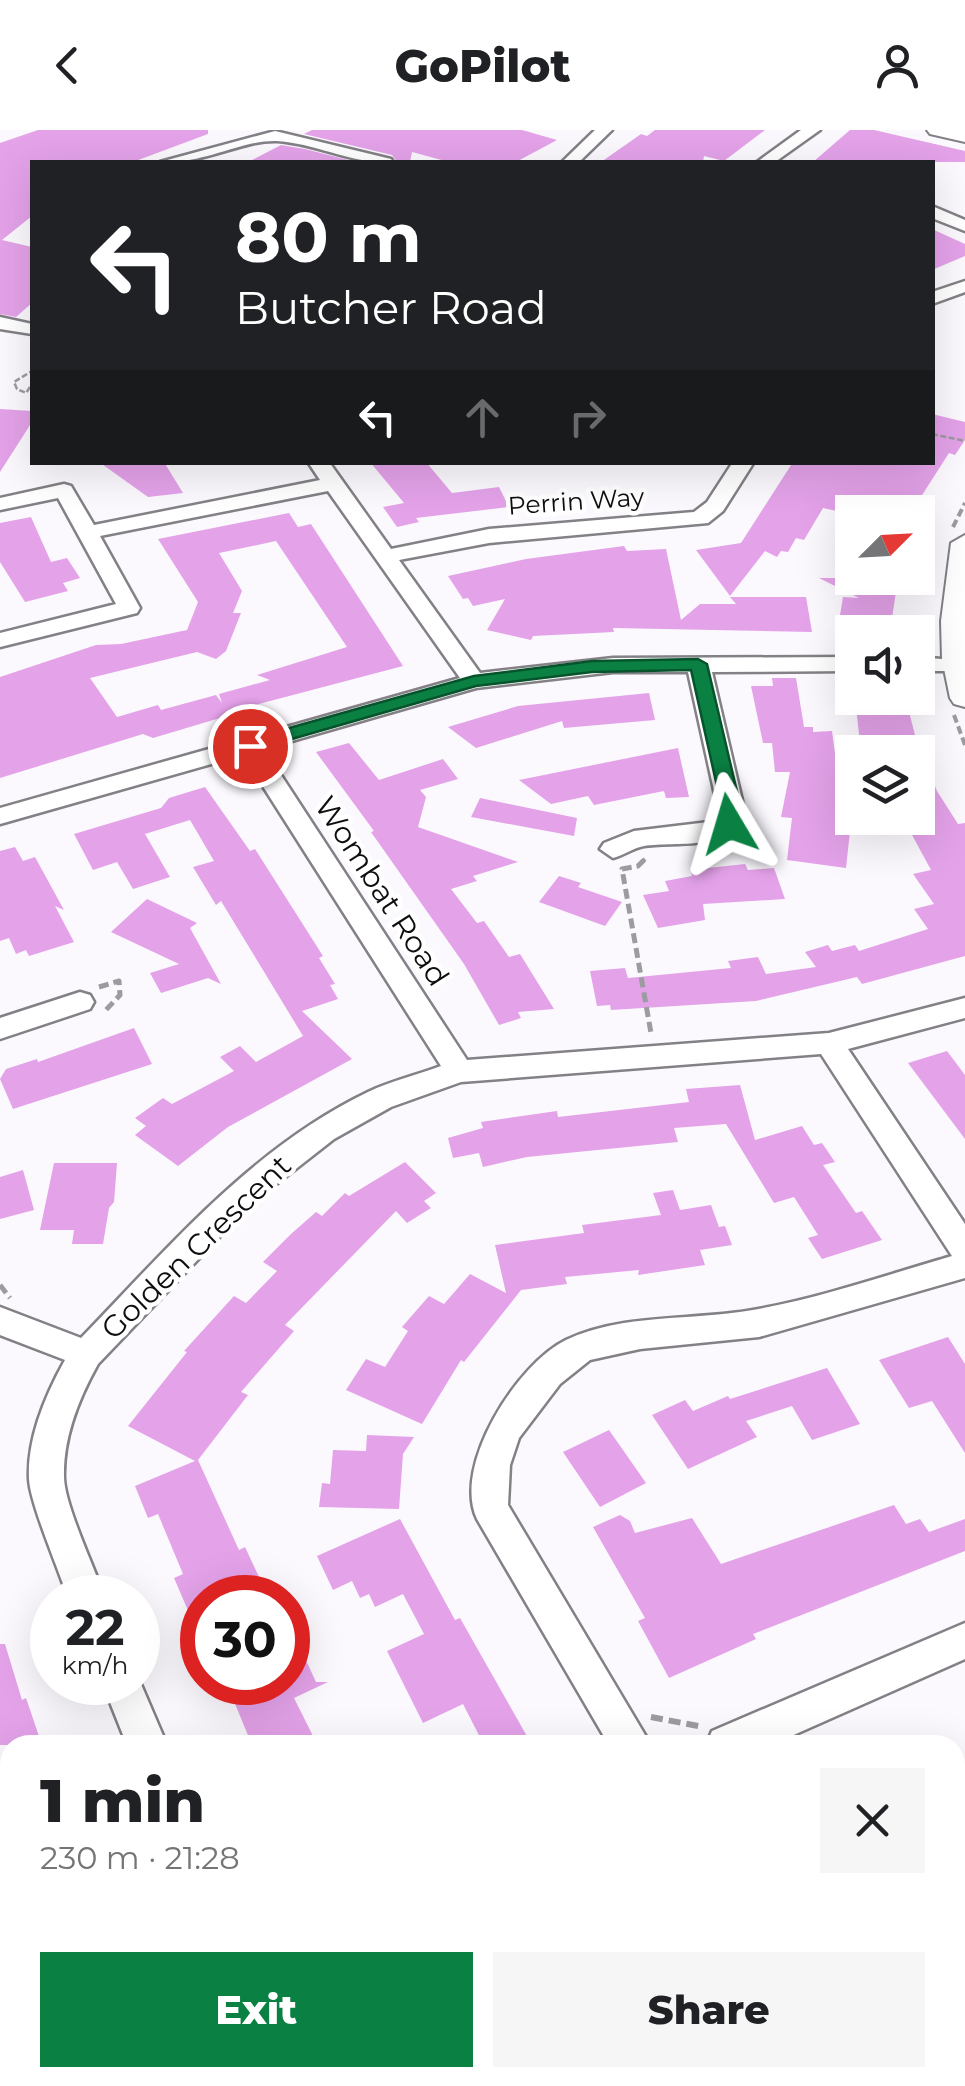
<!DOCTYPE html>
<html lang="en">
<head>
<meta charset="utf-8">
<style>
  body { margin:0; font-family:Montserrat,sans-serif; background:#f6f6f6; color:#202124; height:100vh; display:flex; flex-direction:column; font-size:38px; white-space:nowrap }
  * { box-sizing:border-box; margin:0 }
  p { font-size:32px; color:#757577 }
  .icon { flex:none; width:55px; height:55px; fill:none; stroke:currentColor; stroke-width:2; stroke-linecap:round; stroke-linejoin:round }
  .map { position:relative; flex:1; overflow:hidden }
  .side { position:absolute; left:0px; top:1605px; width:965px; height:352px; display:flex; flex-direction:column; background:#fff; border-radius:30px 30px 0 0; box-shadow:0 10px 40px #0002 }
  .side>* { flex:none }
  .guide { position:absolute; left:30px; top:30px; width:905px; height:305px; border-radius:0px; box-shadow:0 10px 40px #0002; background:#202124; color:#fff; overflow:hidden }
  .needle { width:65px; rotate:66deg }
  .buttons { position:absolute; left:835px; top:365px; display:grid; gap:20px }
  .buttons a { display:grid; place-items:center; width:100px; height:100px; border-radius:0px; background:#fff; box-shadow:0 10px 40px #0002; font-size:50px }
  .speed { position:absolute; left:30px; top:1445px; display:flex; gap:20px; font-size:50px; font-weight:700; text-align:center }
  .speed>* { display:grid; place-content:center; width:130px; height:130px; border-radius:50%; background:#fff; box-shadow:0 10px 40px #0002; line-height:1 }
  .speed small { font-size:25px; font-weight:400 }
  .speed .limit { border:15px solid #d22; background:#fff; color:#111 }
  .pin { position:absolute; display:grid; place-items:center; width:85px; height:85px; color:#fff; margin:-42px; border:5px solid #fff; border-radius:50%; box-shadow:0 2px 10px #0007 }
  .me { position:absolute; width:110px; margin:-55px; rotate:353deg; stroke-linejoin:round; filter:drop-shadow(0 0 8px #0008) }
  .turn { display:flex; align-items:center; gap:35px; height:210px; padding:0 40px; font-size:45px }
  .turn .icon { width:130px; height:130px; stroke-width:2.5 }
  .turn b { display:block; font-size:70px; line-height:85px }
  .lanes { display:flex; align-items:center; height:95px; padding:0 40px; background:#0003; justify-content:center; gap:50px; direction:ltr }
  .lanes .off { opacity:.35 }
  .round { display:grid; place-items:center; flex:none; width:105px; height:105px; border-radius:0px; background:#f6f6f6 }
  .head { display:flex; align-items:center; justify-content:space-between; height:170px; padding:0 40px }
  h1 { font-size:60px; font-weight:800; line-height:75px }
  .primary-button { display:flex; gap:20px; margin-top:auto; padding:20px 40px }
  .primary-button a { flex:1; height:115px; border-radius:0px; background:#0b8043; color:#fff; font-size:40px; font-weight:800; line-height:115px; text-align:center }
  .primary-button a+a { background:#f6f6f6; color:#202124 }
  header { display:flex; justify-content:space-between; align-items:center; height:130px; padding:0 40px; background:#fff; font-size:45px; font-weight:800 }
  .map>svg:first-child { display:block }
  .building { fill:#e4a2e9; fill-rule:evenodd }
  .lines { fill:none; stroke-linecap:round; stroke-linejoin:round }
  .minor-casing { stroke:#838186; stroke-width:5 }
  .tertiary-casing { stroke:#838186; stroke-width:4 }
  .path-far3 { stroke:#9c9b9f; stroke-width:2.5; stroke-dasharray:6 2.5; stroke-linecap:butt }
  .path-far2 { stroke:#9c9b9f; stroke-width:4; stroke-dasharray:8 4; stroke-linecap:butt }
  .path-far1 { stroke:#9c9b9f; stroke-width:5; stroke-dasharray:10 5; stroke-linecap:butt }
  .path { stroke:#9c9b9f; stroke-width:6; stroke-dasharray:12 6; stroke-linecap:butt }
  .minor { fill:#fff; fill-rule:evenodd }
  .tertiary { fill:#fff; fill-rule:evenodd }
  .route { fill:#0b8043; stroke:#07532c; stroke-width:2.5 }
  .labels { text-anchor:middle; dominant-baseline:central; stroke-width:9; stroke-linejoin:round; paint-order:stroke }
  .far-street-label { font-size:25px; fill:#0e0d0f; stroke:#fff }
  .street-label { font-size:30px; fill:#0e0d0f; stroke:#fff }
</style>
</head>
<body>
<header><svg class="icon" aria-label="back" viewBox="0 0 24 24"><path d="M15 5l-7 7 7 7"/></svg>GoPilot<svg class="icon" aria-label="person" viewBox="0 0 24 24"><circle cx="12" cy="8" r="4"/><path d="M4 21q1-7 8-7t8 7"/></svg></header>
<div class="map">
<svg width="965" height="1956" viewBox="0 0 965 1956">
  <rect width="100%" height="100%" fill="#fbf9fe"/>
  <path class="building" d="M 38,0 L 208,0 L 208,4 L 133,32 L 32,32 L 32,86 L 2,110 L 32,117 L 32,173 L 16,187 L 0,184 L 0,13 Z
    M 312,0 L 522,0 L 557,10 L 516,32 L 449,32 L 412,22 L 410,32 L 397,32 L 392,25 L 304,4 Z
    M 655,0 L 765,0 L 724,31 L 704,26 L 703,32 L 601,32 L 641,4 L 647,6 Z
    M 850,0 L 874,0 L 965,21 L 965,32 L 813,32 Z
    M 281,15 L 305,19 L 356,32 L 248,32 Z
    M 932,99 L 965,114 L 965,126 L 932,140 Z
    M 0,279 L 32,281 L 32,292 L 0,342 Z
    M 932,284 L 965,292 L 965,310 L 955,325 L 949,323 L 917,373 L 901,369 L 896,382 L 841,382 L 823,378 L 804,410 L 796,408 L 788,422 L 781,421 L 777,427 L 765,421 L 730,466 L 696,420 L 741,413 L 793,332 L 932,332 Z
    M 99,332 L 164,332 L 183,363 L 148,367 Z
    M 370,332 L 426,332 L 452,363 L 499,357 L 509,377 L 416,388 L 419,392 L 397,397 L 383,377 L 404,373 Z
    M 289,383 L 298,397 L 311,394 L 403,536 L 228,582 L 230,585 L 153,608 L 143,604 L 0,648 L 0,547 L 96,515 L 121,514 L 187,500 L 198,472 L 158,409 ZM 276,411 L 347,517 L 257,545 L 270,550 L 219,564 L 222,573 L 216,565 L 161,580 L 158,575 L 117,587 L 90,548 L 197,522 L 216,529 L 226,521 L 241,483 L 233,483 L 242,461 L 219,423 Z
    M 31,387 L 51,432 L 67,428 L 80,448 L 63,453 L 68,461 L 25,472 L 0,432 L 0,393 Z
    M 624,416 L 627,421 L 666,419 L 681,490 L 700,474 L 736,474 L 730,467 L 806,467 L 812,502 L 613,498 L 614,502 L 533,506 L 531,510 L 487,500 L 505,469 L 473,476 L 468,468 L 463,469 L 448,446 L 526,429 Z
    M 819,448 L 898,448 L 890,502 L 838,497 L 843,467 L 859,468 Z
    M 772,548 L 796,548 L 804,597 L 813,597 L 813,602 L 832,601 L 839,654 L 846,655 L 841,700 L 850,701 L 846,738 L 787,730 L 792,688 L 781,687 L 790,642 L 775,642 L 772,613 L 763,613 L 751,556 L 773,556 Z
    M 649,563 L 655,590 L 564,598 L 562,591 L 476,618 L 448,597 L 518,576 Z
    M 855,568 L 906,570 L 915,605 L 937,661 L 958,694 L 965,693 L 965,826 L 862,854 L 857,847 L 756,871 L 611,880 L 610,875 L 597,876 L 590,841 L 625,838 L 628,848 L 731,838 L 728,831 L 758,827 L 766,844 L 816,837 L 805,822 L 828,815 L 832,821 L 855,815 L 859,821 L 928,799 L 914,779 L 934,774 L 913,744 L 931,740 L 905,692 L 918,690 L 918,622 L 876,622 L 872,612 L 860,613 Z
    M 349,613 L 379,650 L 443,629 L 458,649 L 420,660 L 426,667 L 418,697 L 518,732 L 473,746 L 477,751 L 451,759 L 477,793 L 484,791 L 509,827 L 520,824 L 554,879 L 518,882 L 521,888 L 499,895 L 464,834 L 371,702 L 374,701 L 316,622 Z
    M 678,618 L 689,667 L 666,668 L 664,661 L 594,675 L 588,666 L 551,674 L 519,650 Z
    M 205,657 L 250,721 L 255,719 L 323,826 L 319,828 L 335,854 L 330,855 L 338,869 L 302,881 L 352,929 L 228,997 L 178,1036 L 135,1005 L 146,996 L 135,988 L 163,968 L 172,974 L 234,941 L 220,927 L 240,916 L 256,932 L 303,906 L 221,771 L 216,775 L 193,737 L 214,731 L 190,690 L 145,704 L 170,747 L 133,759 L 117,732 L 93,740 L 74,704 L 161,678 L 169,668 Z
    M 480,668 L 577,688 L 574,706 L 471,687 Z
    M 15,717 L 23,731 L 35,727 L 64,780 L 55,776 L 74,812 L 29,826 L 26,820 L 16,824 L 9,808 L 0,811 L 0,721 Z
    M 745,734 L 748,740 L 774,738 L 785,769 L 703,774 L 705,790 L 658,798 L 643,765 L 669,761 L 665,751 L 692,746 L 690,740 Z
    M 559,746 L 581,753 L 578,757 L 622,772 L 605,796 L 539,772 Z
    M 147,769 L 197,793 L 190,798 L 221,854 L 208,848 L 161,863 L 150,843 L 179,834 L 111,802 Z
    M 134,898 L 152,934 L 13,979 L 0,949 L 6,939 L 37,929 L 38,932 Z
    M 947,921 L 965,945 L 965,1009 L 908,933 Z
    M 740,955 L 755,1010 L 802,996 L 814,1015 L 822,1013 L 835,1032 L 823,1035 L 856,1083 L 862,1081 L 882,1110 L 822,1129 L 808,1108 L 818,1105 L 794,1067 L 774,1073 L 726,994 L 674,998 L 678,1012 L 527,1027 L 483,1037 L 479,1023 L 453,1028 L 448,1008 L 483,998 L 481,992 L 557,981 L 558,987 L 689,972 L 686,959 Z
    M 405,1032 L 436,1063 L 424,1071 L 431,1078 L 407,1093 L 396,1081 L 285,1195 L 294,1201 L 241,1262 L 248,1265 L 198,1330 L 239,1420 L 245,1417 L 269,1468 L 202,1468 L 202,1513 L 174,1448 L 183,1444 L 158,1384 L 148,1388 L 135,1356 L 195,1331 L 128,1296 L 187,1222 L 184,1221 L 234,1166 L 246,1173 L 277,1141 L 263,1132 L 291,1104 L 316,1082 L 322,1086 L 345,1063 L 349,1066 Z
    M 54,1033 L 117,1033 L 114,1072 L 109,1078 L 103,1114 L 72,1114 L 74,1100 L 40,1100 Z
    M 23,1040 L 34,1080 L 0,1089 L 0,1047 Z
    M 673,1060 L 680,1080 L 711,1075 L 719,1097 L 725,1096 L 732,1115 L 700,1120 L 705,1135 L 638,1145 L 639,1140 L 565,1147 L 567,1154 L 521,1160 L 464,1232 L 461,1230 L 422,1294 L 346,1260 L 366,1229 L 385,1237 L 408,1201 L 402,1197 L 429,1166 L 444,1174 L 470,1144 L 506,1163 L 495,1115 L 584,1103 L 582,1095 L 661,1085 L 653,1063 Z
    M 948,1207 L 965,1234 L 965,1323 L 932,1271 L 909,1278 L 879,1230 Z
    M 827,1238 L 860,1294 L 812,1310 L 792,1276 L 746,1291 L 757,1307 L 688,1339 L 652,1285 L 685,1270 L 693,1281 L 728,1266 L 730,1269 Z
    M 609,1300 L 646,1353 L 600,1377 L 563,1322 Z
    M 367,1305 L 414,1307 L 403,1324 L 399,1379 L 319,1377 L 322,1353 L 330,1354 L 333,1320 L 366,1321 Z
    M 894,1375 L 906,1394 L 920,1389 L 929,1402 L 965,1389 L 965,1421 L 753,1504 L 756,1509 L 669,1548 L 638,1491 L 645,1488 L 593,1397 L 620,1385 L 630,1391 L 635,1403 L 692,1388 L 721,1434 Z
    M 400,1389 L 455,1490 L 460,1488 L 532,1615 L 484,1615 L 463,1574 L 423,1593 L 387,1521 L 424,1504 L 403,1464 L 375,1477 L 369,1464 L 360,1468 L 352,1451 L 333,1460 L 317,1426 Z
    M 288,1491 L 316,1552 L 328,1552 L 294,1568 L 313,1606 L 307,1609 L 309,1615 L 252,1615 L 226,1552 L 288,1552 Z
    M 0,1514 L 5,1514 L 22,1570 L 26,1568 L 42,1615 L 0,1615 Z"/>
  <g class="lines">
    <g class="minor-casing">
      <path id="minor" d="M 595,0 L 612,0 L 579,32 L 562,32 Z
        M 801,0 L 820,0 L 775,32 L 757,32 Z
        M 275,1 L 391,29 L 393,32 C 353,35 316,13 276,11 C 242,10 202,35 160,32 Z
        M 932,76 L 965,90 L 965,101 L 932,88 Z
        M 965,151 L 965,162 L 932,174 L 932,162 Z
        M 0,187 L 32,194 L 32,204 L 0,199 Z
        M 308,332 L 329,332 L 391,419 L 489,399 L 694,382 L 707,372 L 733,332 L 754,332 L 723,381 L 708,393 L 489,413 L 399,430 L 480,543 L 613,528 L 852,527 L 852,541 L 712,542 L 745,683 C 735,722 676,711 644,716 C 633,718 624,725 613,728 L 600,719 L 604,713 L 634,701 L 717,691 L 719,683 L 688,542 L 613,542 L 476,558 L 264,619 L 467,930 L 829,903 L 965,868 L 965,888 L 848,919 L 965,1094 L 965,1148 L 759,1207 L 640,1219 L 590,1230 L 560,1254 L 519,1308 L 510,1335 L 508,1375 L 651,1615 L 609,1615 L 477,1389 C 452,1336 517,1234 566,1210 C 623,1183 692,1191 753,1180 C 821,1168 886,1145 952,1126 L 821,924 L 461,952 L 391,977 L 334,1009 L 251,1074 L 98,1234 C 79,1268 63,1307 64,1347 C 64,1374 95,1439 105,1468 L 68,1468 C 59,1440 30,1373 29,1349 C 27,1309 46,1264 65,1230 L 0,1205 L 0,1177 L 81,1208 C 168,1118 253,1017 368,962 C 391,951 417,945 441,936 L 243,625 L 0,694 L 0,678 L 460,548 L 328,361 L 100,406 L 140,478 L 137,483 L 0,517 L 0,503 L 116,474 L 58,368 L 0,380 L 0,368 L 64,354 L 71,356 L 94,395 L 320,350 Z
        M 918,527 L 965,531 L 965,541 L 918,541 Z
        M 80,862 L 90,865 L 94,872 L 90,879 L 0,909 L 0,888 Z
        M 965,1493 L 965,1529 L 771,1615 L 706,1615 L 712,1601 Z
        M 138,1546 L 140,1552 L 167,1615 L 127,1615 L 102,1552 L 138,1552 Z
        M 259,1948 L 303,1948 L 306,1956 L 262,1956 Z"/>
    </g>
    <g class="tertiary-casing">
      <path id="tertiary" d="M 927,0 L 965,0 L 965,12 L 930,4 Z
        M 965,405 L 965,577 L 954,574 L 950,568 L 942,529 L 941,491 L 951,413 Z"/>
    </g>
    <path class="path-far3" d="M 30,257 L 26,263 L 17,259 L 14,252 L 32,241
      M 932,304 L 965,311"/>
    <path class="path-far2" d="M 953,397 L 965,373
      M 954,585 L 965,615
      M 642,732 L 645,729"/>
    <path class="path-far1" d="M 644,730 L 638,736 L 622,739 L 651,903
      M 99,857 L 119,851 L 120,865 L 104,882
      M 0,1155 L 10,1168"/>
    <path class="path" d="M 651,1587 L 703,1597"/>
    <use href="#minor" class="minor"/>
    <use href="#tertiary" class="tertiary"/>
  </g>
  <path class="route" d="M 698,529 L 707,534 L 742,683 L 736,699 L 729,701 L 719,694 L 723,683 L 691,540 L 592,542 L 476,556 L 250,621 L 240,616 L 243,611 L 474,546 L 592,531 Z"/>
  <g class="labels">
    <g class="far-street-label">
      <text transform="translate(576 371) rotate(-4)">Perrin Way</text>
    </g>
    <g class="street-label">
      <text transform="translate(382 761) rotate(57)">Wombat Road</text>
      <text transform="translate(196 1117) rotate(-44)">Golden Crescent</text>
    </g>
  </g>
</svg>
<div class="buttons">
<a><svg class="needle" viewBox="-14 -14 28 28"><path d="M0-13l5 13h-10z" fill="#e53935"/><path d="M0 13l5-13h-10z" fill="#757577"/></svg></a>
<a><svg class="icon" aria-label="sound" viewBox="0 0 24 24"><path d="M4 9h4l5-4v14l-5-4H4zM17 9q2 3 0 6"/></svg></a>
<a><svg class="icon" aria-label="layers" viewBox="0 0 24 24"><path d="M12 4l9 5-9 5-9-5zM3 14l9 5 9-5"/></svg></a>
</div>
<div class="speed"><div>22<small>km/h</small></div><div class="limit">30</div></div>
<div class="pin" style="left:250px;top:616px;background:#d93025"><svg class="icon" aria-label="arrive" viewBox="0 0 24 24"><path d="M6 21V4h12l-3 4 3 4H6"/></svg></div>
<svg class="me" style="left:729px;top:694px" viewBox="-20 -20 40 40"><path d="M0-17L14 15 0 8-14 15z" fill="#0b8043" stroke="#fff" stroke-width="4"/></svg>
<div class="guide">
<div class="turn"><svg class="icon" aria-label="left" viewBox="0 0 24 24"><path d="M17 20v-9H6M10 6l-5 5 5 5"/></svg><div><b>80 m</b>Butcher Road</div></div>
<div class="lanes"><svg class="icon" aria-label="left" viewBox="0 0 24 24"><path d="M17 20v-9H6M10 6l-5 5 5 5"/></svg><svg class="icon off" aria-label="ahead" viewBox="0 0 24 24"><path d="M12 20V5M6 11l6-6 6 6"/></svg><svg class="icon off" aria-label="right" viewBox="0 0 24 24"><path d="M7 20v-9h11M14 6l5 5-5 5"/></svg></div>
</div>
<section class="side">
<div class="head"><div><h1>1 min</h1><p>230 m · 21:28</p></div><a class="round"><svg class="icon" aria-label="close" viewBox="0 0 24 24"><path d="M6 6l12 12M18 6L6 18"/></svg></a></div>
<div class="primary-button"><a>Exit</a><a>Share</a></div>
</section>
</div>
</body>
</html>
